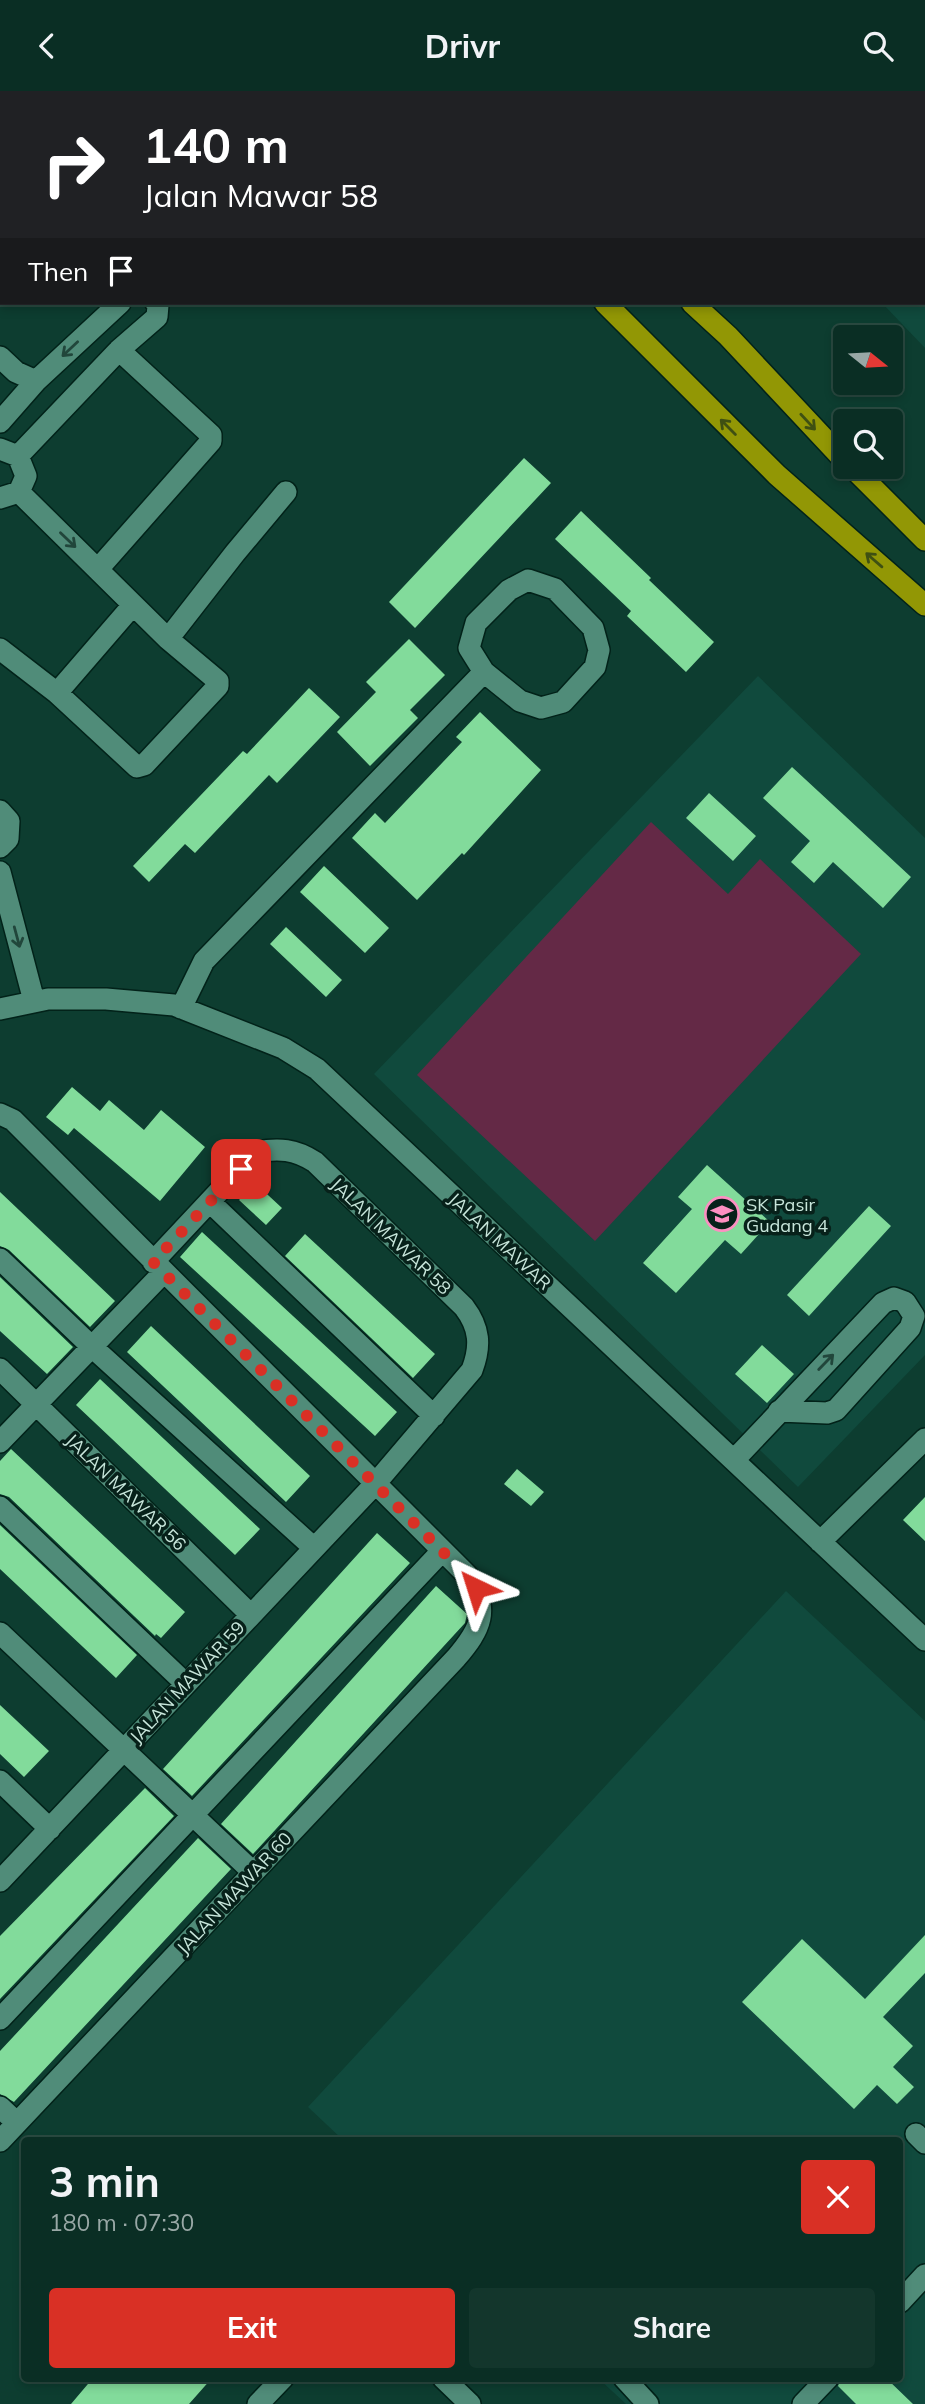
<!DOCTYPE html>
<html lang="en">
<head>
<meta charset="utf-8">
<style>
  body { margin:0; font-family:Mulish,sans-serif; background:#13362c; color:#f1f3f6; height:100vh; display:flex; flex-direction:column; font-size:26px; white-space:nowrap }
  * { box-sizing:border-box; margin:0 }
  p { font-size:23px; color:#99a8a6 }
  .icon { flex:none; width:38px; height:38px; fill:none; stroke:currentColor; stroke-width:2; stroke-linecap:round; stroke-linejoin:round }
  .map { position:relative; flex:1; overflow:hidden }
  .side { position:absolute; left:21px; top:2046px; width:882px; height:245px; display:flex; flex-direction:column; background:#0a2e24; border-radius:7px; box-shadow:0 4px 10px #0003,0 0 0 2px #2a4a41 }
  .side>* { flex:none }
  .guide { position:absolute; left:0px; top:0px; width:926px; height:214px; box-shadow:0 4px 10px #0003,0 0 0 2px #2a4a41; background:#202124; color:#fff; overflow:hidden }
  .needle { width:46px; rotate:108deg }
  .fabs { position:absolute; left:833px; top:234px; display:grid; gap:14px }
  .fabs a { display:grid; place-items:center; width:70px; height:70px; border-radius:7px; background:#0a2e24; box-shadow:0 4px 10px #0003,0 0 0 2px #2a4a41; font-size:35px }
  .pin { position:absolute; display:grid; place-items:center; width:60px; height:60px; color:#fff; margin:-30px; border-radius:14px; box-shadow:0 4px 10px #0006 }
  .me { position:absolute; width:77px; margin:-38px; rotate:319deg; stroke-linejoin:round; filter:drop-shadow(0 0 5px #0008) }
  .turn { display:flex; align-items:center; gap:24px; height:147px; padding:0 28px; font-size:32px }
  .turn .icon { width:91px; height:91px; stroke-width:2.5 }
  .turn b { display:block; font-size:49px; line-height:60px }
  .then { display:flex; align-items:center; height:66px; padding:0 28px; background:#0003; gap:14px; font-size:26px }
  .round { display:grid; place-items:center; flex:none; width:74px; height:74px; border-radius:7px; background:#13362c }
  .head { display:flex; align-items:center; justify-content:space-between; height:119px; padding:0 28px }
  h1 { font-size:42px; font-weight:700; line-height:52px }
  .action { display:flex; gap:14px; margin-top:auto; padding:14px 28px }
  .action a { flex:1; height:80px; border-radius:7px; background:#d93025; color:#fff; font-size:28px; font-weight:700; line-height:80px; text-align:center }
  .action a+a { background:#13362c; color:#f1f3f6 }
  header { display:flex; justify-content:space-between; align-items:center; height:91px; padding:0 28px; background:#0a2e24; font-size:32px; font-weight:700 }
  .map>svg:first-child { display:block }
  .built { fill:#104a3d }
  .green { fill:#642946 }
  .building { fill:#82db9b }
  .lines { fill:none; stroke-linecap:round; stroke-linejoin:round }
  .minor-casing { stroke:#022219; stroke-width:24 }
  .highway-casing { stroke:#022219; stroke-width:24 }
  .minor { stroke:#508c79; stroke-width:21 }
  .highway { stroke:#929705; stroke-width:21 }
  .oneway { stroke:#21463b }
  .oneway2 { stroke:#3f5012 }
  .route { stroke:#d93025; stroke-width:12; stroke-dasharray:0 21.6 }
  .labels { text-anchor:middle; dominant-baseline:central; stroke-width:7; stroke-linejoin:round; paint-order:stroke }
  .poi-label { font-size:18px; fill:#c8e6db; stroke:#07211a; text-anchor:start }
  .street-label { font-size:18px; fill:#c8e6db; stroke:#07211a }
</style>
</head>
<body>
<header><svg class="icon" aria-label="back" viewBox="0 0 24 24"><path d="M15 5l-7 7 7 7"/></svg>Drivr<svg class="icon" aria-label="search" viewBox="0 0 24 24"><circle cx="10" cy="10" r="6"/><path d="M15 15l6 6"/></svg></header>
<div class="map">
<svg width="925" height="2313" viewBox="0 0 925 2313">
  <rect width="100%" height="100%" fill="#0d3d30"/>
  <path class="built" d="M 681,0 L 925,0 L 925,257 L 882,212 L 924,212 L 924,2 Z
    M 758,585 L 925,747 L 925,1264 L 798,1396 L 374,983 Z
    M 786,1500 L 925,1630 L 925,2313 L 626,2313 L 598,2287 L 900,2287 L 900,2049 L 343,2049 L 308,2016 Z"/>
  <path class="green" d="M 651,731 L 728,803 L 760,768 L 861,863 L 595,1150 L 417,984 Z"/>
  <path class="building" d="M 524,367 L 551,392 L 415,537 L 389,511 Z
    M 581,420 L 651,487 L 649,489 L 714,551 L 686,581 L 627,525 L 631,520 L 555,448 Z
    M 409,548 L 445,584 L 410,619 L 418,627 L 370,675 L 337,641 L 376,601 L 366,591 Z
    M 309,597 L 340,626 L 277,692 L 269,684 L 195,762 L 185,753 L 149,791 L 133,775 L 243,660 L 247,663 Z
    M 480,621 L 541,679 L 464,764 L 462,762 L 417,809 L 352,747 L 375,722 L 385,732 L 462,651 L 456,646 Z
    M 792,676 L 911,786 L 883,817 L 833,771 L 814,792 L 791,771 L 810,750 L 763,707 Z
    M 709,702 L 756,745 L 733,770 L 686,727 Z
    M 324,775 L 389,837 L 365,862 L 300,801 Z
    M 286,836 L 342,889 L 326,906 L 270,853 Z
    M 72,996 L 100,1020 L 109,1009 L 144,1039 L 161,1019 L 205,1056 L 160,1110 L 74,1037 L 68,1044 L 46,1026 Z
    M 228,1048 L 240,1059 L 225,1075 L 214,1064 Z
    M 707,1074 L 770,1131 L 741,1163 L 725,1149 L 676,1202 L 643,1172 L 692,1118 L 678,1106 Z
    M 255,1092 L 282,1117 L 266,1134 L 239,1109 Z
    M 0,1101 L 115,1210 L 90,1236 L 9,1159 L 0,1155 Z
    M 869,1115 L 891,1135 L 809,1225 L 787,1204 Z
    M 202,1141 L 397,1321 L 375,1345 L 180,1166 Z
    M 305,1143 L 435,1263 L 413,1287 L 285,1165 Z
    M 0,1186 L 73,1256 L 47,1283 L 0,1240 Z
    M 151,1235 L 310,1385 L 286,1411 L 127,1261 Z
    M 762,1254 L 794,1283 L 767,1312 L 735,1283 Z
    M 100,1288 L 260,1438 L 235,1464 L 76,1314 Z
    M 11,1358 L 185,1521 L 161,1547 L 156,1543 L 155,1545 L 9,1406 L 0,1403 L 0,1370 Z
    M 517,1378 L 544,1401 L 531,1415 L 504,1393 Z
    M 925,1406 L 925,1450 L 903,1429 Z
    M 0,1434 L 137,1564 L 116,1587 L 0,1478 Z
    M 377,1442 L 410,1472 L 192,1705 L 163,1678 Z
    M 436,1495 L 467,1523 L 465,1532 L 253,1763 L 221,1733 Z
    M 0,1614 L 49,1660 L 24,1686 L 0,1663 Z
    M 145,1697 L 174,1725 L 0,1908 L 0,1845 Z
    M 198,1747 L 231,1778 L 14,2011 L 0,2003 L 0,1960 Z
    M 925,1844 L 925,1882 L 883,1926 L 913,1955 L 893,1976 L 914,1996 L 897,2013 L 877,1994 L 854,2018 L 742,1911 L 802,1848 L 865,1908 Z
    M 93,2287 L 212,2287 L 189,2313 L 71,2313 Z
    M 841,2287 L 886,2287 L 913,2313 L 856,2313 L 838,2295 Z"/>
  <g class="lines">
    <g class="minor-casing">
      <path id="minor" d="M 913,0 L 915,2
        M 0,266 L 16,281 L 36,290 L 120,212
        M 0,331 L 36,290
        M 0,358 L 18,365 L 26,385 L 19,401 L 0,407
        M 18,365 L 119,259 L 157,226 L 158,214 L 156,212
        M 19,401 L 168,548 L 218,590 L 218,595 L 144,674 L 137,676 L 57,602
        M 98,478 L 211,350 L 211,344 L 119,259
        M 528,489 L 555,498 L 593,537 L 599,559 L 595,576 L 563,611 L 541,617 L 520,610 L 484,581 L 469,557 L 476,532 L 509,499 Z
        M 168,548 L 235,462 L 286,401
        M 0,558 L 57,602 L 133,514
        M 0,720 L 9,730 L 8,748 L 0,756
        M 0,781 L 34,910
        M 181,917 L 204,870 L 484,581
        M 0,918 L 48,908 L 106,908 L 174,914 L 283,957 L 317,978 L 925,1549
        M 0,1023 L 13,1029 L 467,1484 C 491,1518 481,1538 456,1567 L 0,2050
        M 210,1111 L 434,1325
        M 0,1168 L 91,1255 L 314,1457
        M 0,1278 L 251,1524
        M 0,1351 L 164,1181
        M 734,1369 L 883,1212 L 894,1207 L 905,1211 L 914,1225 L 910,1237 L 836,1319 L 827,1322 L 779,1320
        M 0,1416 L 186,1593
        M 820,1451 L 925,1348
        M 0,1542 L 253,1781
        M 0,1690 L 50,1738
        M 0,1790 L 375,1393 L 472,1279 C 481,1255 480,1237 464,1216 L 315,1071 C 295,1058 279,1057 256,1061 L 153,1171
        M 0,1928 L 442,1460
        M 0,2016 L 17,2032
        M 916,2043 L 925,2052
        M 900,2211 L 925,2184
        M 443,2287 L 470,2313
        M 624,2287 L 648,2313
        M 258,2313 L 283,2287
        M 803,2313 L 828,2287"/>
    </g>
    <g class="highway-casing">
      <path id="highway" d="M 386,0 L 388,2
        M 462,0 L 464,2
        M 605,212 L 777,384 L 925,514
        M 692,212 L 728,245 L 845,370
        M 852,376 L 925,449"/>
    </g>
    <use href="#minor" class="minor"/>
    <use href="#highway" class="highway"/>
  </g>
  <defs><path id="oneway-shaft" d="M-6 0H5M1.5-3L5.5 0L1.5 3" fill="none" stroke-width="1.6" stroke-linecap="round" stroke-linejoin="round" transform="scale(1.75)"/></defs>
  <g class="oneway">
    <use href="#oneway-shaft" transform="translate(70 258) rotate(137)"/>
    <use href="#oneway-shaft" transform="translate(68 449) rotate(44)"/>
    <use href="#oneway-shaft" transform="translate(17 846) rotate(75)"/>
    <use href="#oneway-shaft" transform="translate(826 1271) rotate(-46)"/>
  </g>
  <g class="oneway2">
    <use href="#oneway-shaft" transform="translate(808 331) rotate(47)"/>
    <use href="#oneway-shaft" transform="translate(728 336) rotate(-135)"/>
    <use href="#oneway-shaft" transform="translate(874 469) rotate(-139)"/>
  </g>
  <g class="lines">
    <path class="route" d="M 241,1078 L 153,1171 L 466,1484 L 476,1497"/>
  </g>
  <defs>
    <g id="school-ring" transform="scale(1.75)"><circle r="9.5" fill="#07211a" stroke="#fc8fc1" stroke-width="1.5"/><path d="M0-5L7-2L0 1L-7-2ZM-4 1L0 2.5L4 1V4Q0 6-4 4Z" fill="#fc8fc1"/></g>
  </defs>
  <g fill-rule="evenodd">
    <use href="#school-ring" x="722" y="1123"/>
  </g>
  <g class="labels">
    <g class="poi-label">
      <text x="746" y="1113">SK Pasir<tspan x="746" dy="21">Gudang 4</tspan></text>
    </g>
    <g class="street-label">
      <text transform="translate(391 1145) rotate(44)">JALAN MAWAR 58</text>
      <text transform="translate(500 1150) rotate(43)">JALAN MAWAR</text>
      <text transform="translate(126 1401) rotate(44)">JALAN MAWAR 56</text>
      <text transform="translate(187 1591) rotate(-47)">JALAN MAWAR 59</text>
      <text transform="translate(234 1802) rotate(-47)">JALAN MAWAR 60</text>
    </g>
  </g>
</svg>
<div class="fabs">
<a><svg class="needle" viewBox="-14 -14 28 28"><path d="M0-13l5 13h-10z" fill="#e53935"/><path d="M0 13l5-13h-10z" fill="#99a8a6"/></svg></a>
<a><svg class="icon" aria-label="search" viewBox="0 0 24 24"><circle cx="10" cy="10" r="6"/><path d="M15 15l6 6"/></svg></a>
</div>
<div class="pin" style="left:241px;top:1078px;background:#d93025"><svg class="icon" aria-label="arrive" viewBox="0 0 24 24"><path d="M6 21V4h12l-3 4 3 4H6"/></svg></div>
<svg class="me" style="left:476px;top:1497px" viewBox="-20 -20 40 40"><path d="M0-17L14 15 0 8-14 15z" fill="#d93025" stroke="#fff" stroke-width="4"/></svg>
<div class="guide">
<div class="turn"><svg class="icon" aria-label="right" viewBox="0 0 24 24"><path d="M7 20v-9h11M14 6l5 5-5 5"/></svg><div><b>140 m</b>Jalan Mawar 58</div></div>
<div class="then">Then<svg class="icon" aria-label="arrive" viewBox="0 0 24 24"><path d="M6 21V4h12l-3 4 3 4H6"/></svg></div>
</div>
<section class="side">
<div class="head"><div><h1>3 min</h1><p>180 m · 07:30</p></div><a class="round" style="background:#d93025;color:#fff"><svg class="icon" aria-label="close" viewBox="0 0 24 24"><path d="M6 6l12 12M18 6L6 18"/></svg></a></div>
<div class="action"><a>Exit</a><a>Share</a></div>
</section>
</div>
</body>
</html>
